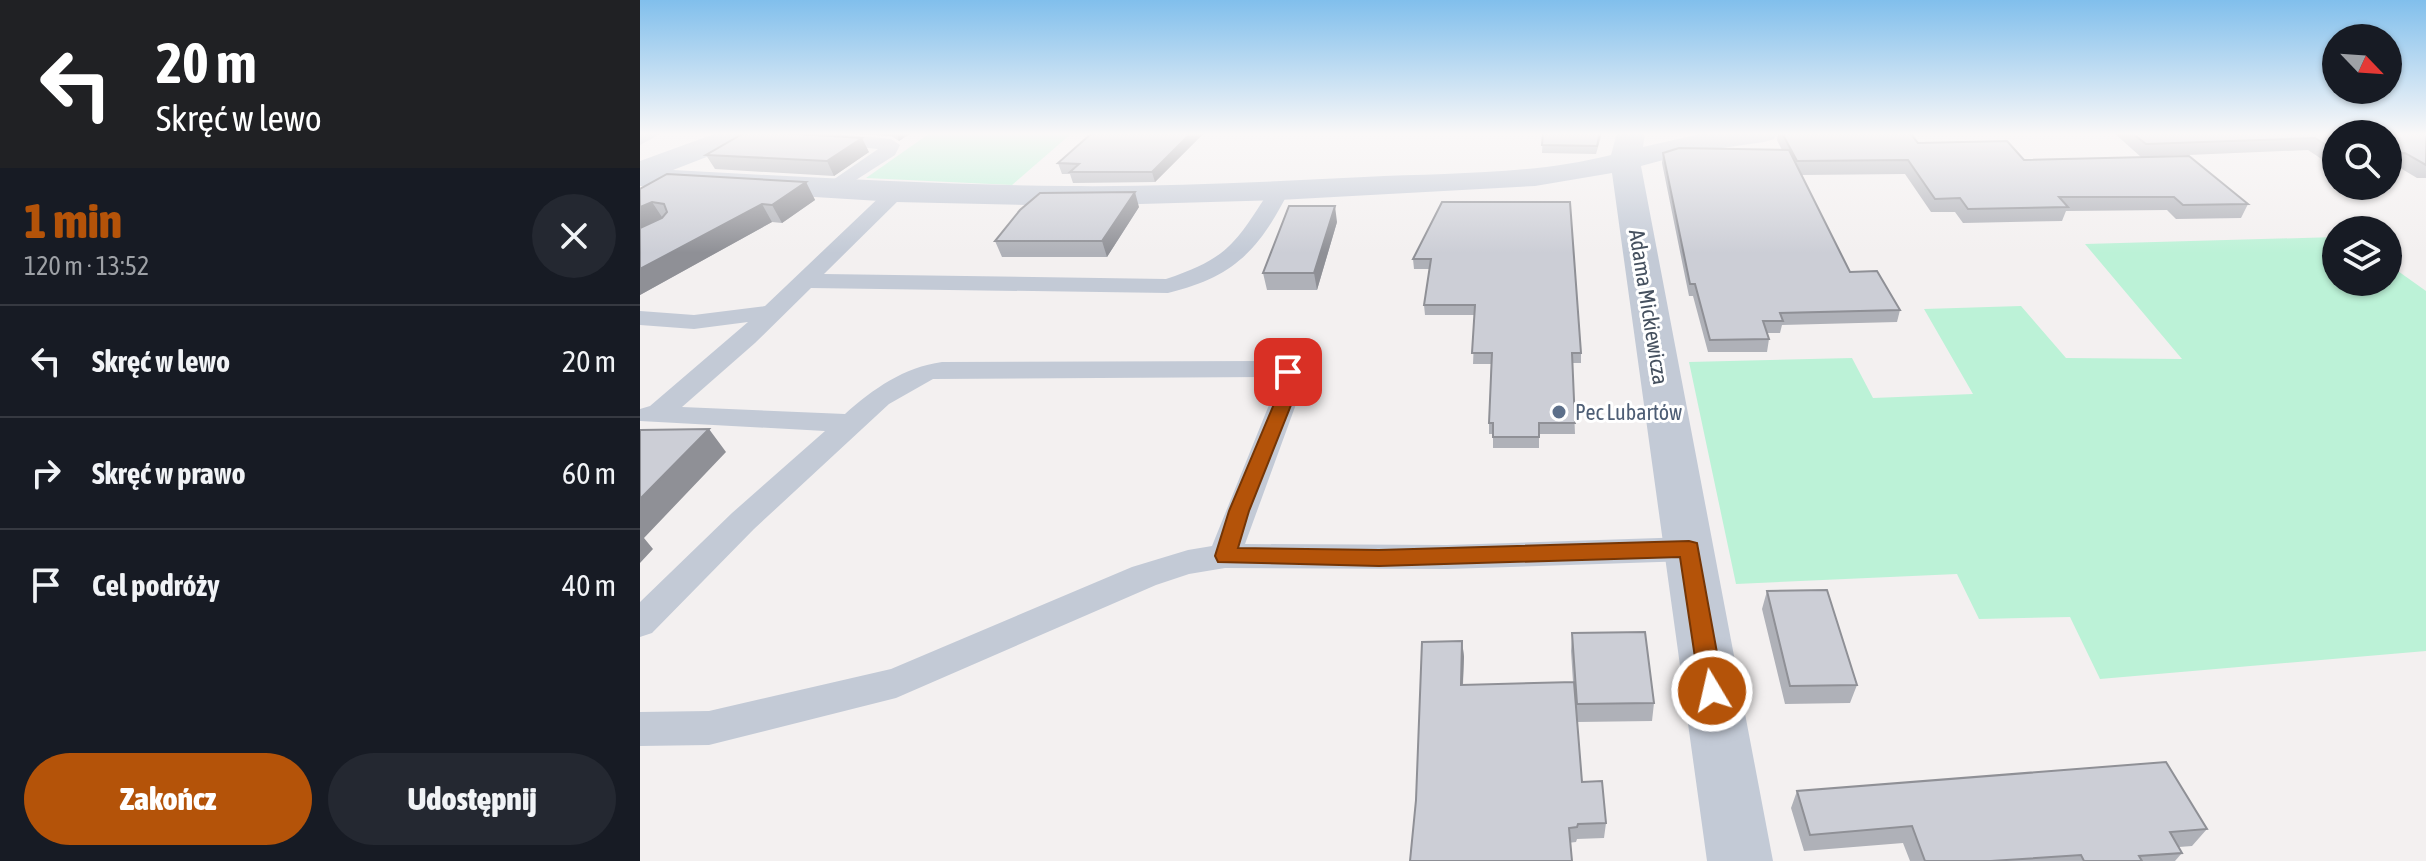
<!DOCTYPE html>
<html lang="pl">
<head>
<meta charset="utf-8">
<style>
  body { margin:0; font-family:"Asap Condensed",sans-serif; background:#242831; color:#f1f3f6; height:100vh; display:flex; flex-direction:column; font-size:30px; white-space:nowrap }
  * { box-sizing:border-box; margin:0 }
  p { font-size:26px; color:#9ea1a6 }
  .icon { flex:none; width:44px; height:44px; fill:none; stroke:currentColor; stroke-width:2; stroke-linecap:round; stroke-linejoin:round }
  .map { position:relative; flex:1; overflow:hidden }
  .panel { display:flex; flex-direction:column; background:#171b24; width:640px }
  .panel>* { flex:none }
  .banner { background:#202124; color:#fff; overflow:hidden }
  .needle { width:52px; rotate:115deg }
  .buttons { position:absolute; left:1682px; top:24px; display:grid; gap:16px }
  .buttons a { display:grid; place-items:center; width:80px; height:80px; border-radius:50%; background:#171b24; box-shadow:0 2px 6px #0004; font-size:40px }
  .pin { position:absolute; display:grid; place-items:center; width:68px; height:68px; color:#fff; margin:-34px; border-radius:16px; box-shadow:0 4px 12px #0006 }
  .me { position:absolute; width:88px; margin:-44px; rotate:351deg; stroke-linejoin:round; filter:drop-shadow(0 0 6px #0008) }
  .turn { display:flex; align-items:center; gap:28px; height:168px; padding:0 24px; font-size:36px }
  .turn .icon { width:104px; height:104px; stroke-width:2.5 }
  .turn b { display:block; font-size:56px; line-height:68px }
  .round { display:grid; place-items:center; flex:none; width:84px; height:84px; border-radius:42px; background:#242831 }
  .headline { display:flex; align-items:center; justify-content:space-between; height:136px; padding:0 24px }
  h1 { font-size:48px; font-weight:800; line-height:60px; color:#b45309 }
  .button { display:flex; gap:16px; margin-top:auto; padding:16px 24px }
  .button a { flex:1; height:92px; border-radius:48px; background:#b45309; color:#fff; font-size:32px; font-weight:800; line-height:92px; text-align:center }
  .button a+a { background:#242831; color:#f1f3f6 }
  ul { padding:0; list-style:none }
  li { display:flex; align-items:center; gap:24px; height:112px; padding:0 24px; border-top:2px solid #363941 }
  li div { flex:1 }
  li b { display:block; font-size:30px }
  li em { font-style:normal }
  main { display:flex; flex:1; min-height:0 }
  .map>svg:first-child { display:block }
  .green { fill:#bcf2d7 }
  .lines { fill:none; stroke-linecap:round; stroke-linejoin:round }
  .lane { fill:#c3cad6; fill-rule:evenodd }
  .street { fill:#c3cad6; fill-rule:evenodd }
  .wall { fill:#afb1b8 }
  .shaded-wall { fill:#8f9096 }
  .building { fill:#ccced6; stroke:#8f9096; stroke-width:2 }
  .route { fill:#b45309; stroke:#753606; stroke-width:2 }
  .service-dot { fill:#5c6f8a; stroke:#fff; stroke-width:3 }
  .labels { text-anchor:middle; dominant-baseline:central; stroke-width:6; stroke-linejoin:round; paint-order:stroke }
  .street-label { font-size:22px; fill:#46515f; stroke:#fff }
  .service-label { font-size:22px; fill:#4e5e75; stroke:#fff; text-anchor:start }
</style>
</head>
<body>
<main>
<section class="panel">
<div class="banner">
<div class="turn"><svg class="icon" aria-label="left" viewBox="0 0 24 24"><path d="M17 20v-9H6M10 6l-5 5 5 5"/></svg><div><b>20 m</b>Skręć w lewo</div></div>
</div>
<div class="headline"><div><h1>1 min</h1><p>120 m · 13:52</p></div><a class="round"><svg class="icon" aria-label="close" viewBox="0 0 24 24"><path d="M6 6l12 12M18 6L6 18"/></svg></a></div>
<ul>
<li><svg class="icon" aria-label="left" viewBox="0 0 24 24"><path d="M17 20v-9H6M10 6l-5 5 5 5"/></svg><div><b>Skręć w lewo</b></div><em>20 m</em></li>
<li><svg class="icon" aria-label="right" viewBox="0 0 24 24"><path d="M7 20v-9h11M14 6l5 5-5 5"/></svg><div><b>Skręć w prawo</b></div><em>60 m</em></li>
<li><svg class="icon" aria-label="arrive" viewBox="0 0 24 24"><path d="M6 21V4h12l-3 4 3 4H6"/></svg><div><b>Cel podróży</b></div><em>40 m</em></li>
</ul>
<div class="button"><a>Zakończ</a><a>Udostępnij</a></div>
</section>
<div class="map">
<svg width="1786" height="861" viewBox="0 0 1786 861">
  <rect width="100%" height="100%" fill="#f3f0f0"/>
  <path class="green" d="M 290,133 L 432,133 L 372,185 L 226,178 Z
    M 1696,237 L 1696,282 L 1748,282 L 1748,264 L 1786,291 L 1786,651 L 1460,679 L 1430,617 L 1339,619 L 1317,574 L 1096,584 L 1049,362 L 1212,358 L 1233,398 L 1333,394 L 1284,309 L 1381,306 L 1426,358 L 1542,359 L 1445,244 Z"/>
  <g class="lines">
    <path class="lane" d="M 0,133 L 22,133 L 0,145 Z
      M 188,133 L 251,139 L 260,145 L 255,155 L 194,194 L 184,188 L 187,184 L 238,149 L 181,143 L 179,139 Z
      M 639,185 L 649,191 C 619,250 594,277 528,293 L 171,288 L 115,343 L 42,407 L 205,414 C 233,389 264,367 302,362 L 625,361 L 657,366 L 663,385 L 605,544 L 807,545 L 1049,537 L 1060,541 L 1065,549 L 1060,557 L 1049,561 L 807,569 L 585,568 L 549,574 L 516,585 L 256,698 L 69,745 L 0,746 L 0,712 L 69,711 L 251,669 L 492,567 L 548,550 L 572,546 L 637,385 L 636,378 L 625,377 L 293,379 L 249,404 L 114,529 L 12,633 L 0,637 L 0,602 L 92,513 L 185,431 L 0,421 L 0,409 L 10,406 L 108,322 L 54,329 L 0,325 L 0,311 L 54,315 L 125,306 L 249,188 L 263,188 L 266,192 L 263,196 L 184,274 L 526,279 C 592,257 596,241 632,187 Z"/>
    <path class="street" d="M 77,133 L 117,133 L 113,139 L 33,170 C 164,177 295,185 427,186 C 526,187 625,182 724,177 C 806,173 892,175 971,155 L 977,133 L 1005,133 L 1003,147 L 1064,133 L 1138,133 L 1134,139 L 1124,142 L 1053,152 L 1001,166 L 1133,861 L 1067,861 L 972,173 L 895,186 L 639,200 L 430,206 L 256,202 L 0,186 L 0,161 Z"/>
  </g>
  <path class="wall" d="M 184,133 L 271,133 L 259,141 L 251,136 Z
    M 452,133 L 564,133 L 515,182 L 433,183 L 430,174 L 422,174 L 418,163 Z
    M 903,133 L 962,133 L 956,154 L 902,153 Z
    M 1138,133 L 1270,133 L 1278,143 L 1384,160 L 1608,204 L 1601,218 L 1536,219 L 1527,210 L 1426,211 L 1422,221 L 1323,223 L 1315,212 L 1291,212 L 1265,174 L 1161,175 L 1210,272 L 1260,310 L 1257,322 L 1142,325 L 1140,333 L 1127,333 L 1129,339 L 1127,352 L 1068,352 L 1053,296 L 1049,296 L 1022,163 L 1023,153 L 1142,150 L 1137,140 Z
    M 1474,133 L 1786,133 L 1786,178 L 1777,178 L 1757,166 L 1748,166 L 1748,134 L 1696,134 L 1695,168 L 1668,150 L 1501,157 Z
    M 229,152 L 194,176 L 75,169 L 66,155 Z
    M 166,182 L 175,200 L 142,223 L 132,222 L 0,295 L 0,189 Z
    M 802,202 L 941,353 L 941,363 L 932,363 L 935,434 L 899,434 L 899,448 L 853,448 L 853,434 L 849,434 L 849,423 L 851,364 L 833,364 L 835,315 L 785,315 L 784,305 L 790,269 L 774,269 L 773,259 Z
    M 499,207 L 467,257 L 362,257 L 355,241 Z
    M 697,222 L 677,290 L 627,290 L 623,273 Z
    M 1127,591 L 1217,685 L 1210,703 L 1145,704 L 1122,609 Z
    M 932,633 L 1014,703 L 1012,721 L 937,722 L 942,782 L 966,823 L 964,838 L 937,839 L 936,842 L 770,861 L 822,641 L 824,657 L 823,685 L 933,682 L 931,651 Z
    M 1157,791 L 1567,829 L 1552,846 L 1539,847 L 1542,853 L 1535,861 L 1270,861 L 1263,843 L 1164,851 L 1151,808 Z"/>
  <path class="shaded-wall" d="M 256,133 L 271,133 L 259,141 Z
    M 551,133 L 564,133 L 515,182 L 512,172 Z
    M 222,138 L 229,152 L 194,176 L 187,161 Z
    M 166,182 L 175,200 L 142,223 L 132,205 Z
    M 495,192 L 499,207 L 467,257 L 462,241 Z
    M 12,202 L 24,220 L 0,230 L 0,207 Z
    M 122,204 L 132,222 L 0,295 L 0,269 Z
    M 695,206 L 697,222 L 677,290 L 674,273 Z
    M 69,429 L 86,452 L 4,538 L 13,549 L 0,563 L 0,499 Z
    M 822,641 L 824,657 L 822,700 L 821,685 Z"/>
  <path class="building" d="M 104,133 L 146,133 L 222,138 L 187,161 L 66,155 Z
    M 452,133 L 551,133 L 512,172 L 430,172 L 439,164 L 418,163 Z
    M 903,133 L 960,133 L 957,146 L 902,145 Z
    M 1142,133 L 1270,133 L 1278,143 L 1367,141 L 1384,160 L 1549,156 L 1608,204 L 1543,205 L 1534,197 L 1419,197 L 1428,207 L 1328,209 L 1320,198 L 1295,199 L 1268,160 L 1157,161 Z
    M 1492,133 L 1786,133 L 1786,165 L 1765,153 L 1748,154 L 1748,134 L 1696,134 L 1696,151 L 1675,138 L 1506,144 Z
    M 1039,148 L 1149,150 L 1210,272 L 1237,271 L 1260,310 L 1140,313 L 1143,321 L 1123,321 L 1129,339 L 1070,340 L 1055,284 L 1050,284 L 1023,153 Z
    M 27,174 L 166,182 L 132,205 L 122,204 L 0,269 L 0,228 L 22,218 L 27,212 L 24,204 L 12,202 L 0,207 L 0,189 Z
    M 495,192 L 462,241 L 355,241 L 380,210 L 400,193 Z
    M 802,202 L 930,202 L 941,353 L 932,353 L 935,423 L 899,423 L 899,437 L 853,437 L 853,423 L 849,423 L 852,353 L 832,353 L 835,305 L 784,305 L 791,259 L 773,259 Z
    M 649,206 L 695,206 L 674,273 L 623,273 Z
    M 69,429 L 0,499 L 0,430 Z
    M 1187,590 L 1217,685 L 1150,686 L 1127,591 Z
    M 1005,632 L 1014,703 L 937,704 L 932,633 Z
    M 822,641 L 821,685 L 934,682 L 942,782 L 962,781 L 966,823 L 938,824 L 937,827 L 929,828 L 932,861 L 770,861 L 776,800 L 782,642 Z
    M 1526,762 L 1567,829 L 1530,832 L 1542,853 L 1499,856 L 1502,861 L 1444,861 L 1441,855 L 1351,861 L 1285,861 L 1272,826 L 1170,835 L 1157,791 Z"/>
  <linearGradient id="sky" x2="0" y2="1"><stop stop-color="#81bfec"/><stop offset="0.53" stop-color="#faf8f8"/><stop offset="1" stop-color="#faf8f8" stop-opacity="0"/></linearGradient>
  <rect width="1786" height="253" fill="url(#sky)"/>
  <path class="route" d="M 648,367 L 657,372 L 659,385 L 609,511 L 598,548 L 739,550 L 1049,541 L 1057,543 L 1084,691 L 1080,698 L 1072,701 L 1064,698 L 1060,691 L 1040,557 L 739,566 L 578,562 L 575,556 L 589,511 L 642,385 L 640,372 Z"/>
  <circle class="service-dot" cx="919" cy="412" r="8"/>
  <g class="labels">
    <g class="street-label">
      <text transform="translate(1009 307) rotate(81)">Adama Mickiewicza</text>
    </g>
    <g class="service-label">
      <text x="935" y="412">Pec Lubartów</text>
    </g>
  </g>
</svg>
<div class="buttons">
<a><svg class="needle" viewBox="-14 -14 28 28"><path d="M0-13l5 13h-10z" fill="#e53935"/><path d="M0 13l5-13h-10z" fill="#9ea1a6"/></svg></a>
<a><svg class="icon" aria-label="search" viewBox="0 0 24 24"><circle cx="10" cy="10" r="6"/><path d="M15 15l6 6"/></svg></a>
<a><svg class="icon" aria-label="layers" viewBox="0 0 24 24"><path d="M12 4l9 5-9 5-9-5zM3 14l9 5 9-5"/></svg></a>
</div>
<div class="pin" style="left:648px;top:372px;background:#d93025"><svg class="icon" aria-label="arrive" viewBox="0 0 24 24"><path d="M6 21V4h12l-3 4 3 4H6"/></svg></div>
<svg class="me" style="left:1072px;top:691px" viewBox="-20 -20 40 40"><circle r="17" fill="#b45309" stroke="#fff" stroke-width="3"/><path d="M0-11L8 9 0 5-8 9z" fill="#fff"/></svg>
</div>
</main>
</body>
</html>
